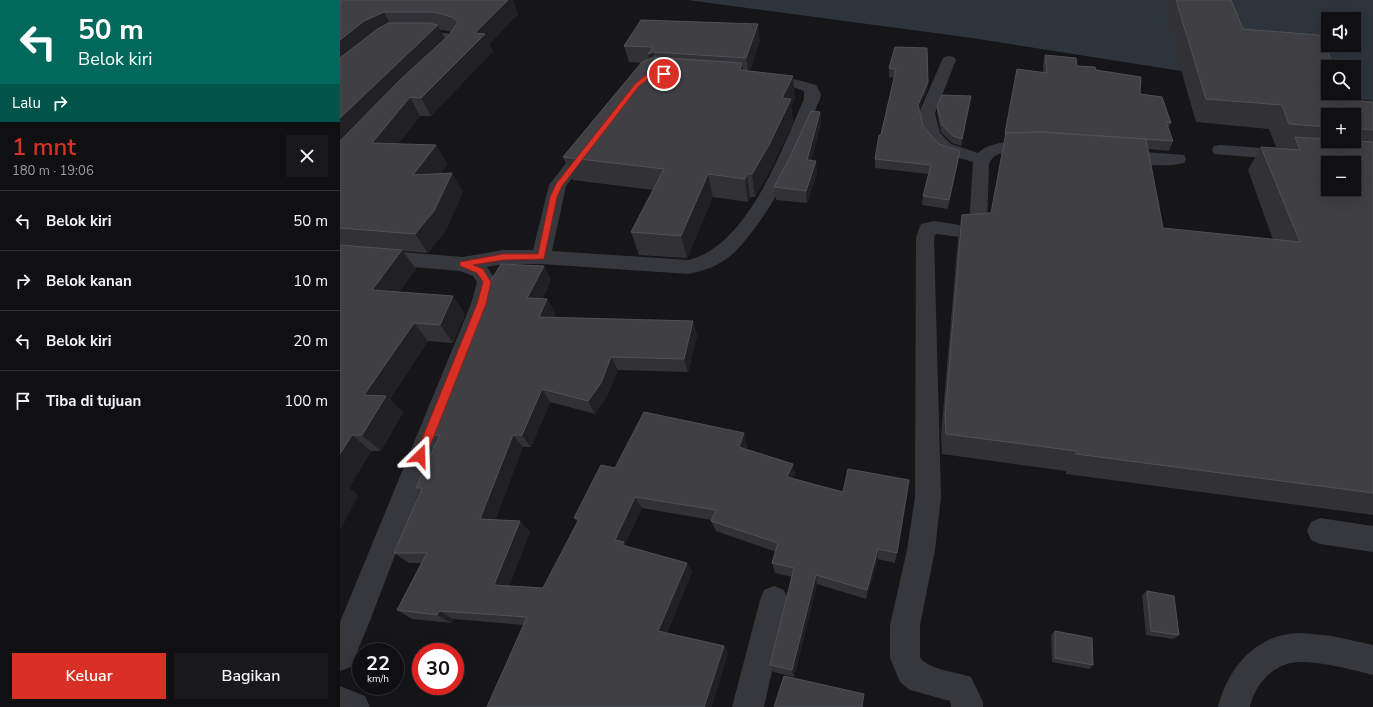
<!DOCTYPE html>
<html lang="id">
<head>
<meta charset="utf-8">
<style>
  body { margin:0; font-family:"Nunito Sans",sans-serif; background:#19191b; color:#f1f3f6; height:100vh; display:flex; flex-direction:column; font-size:15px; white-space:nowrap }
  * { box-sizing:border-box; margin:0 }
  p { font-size:13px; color:#9c9d9f }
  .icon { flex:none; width:22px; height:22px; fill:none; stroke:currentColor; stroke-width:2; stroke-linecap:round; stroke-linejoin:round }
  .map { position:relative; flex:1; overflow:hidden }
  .side { display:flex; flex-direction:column; background:#101012; width:340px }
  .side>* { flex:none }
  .hud { background:#00695c; color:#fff; overflow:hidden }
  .fabs { position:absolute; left:981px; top:12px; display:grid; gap:8px }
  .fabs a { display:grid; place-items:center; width:40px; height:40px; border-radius:0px; background:#101012; box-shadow:0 4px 16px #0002,0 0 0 1px #303032; font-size:20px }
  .speed { position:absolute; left:12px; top:643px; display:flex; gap:8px; font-size:20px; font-weight:700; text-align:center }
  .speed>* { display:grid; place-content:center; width:52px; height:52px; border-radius:50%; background:#101012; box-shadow:0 4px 16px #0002,0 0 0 1px #303032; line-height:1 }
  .speed small { font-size:10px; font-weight:400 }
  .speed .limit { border:6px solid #d22; background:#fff; color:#111 }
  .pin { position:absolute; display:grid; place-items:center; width:34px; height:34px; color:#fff; margin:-17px; border:2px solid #fff; border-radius:50%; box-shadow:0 1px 4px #0007 }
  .me { position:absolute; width:44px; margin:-22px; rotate:22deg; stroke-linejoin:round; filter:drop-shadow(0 0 3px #0008) }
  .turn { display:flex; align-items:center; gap:14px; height:84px; padding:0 12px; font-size:18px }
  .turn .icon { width:52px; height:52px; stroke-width:2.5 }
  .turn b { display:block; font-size:28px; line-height:34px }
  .then { display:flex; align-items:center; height:38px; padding:0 12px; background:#0003; gap:8px; font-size:15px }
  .round { display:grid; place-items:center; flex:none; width:42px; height:42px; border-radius:0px; background:#19191b }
  .summary { display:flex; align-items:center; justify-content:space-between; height:68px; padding:0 12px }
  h1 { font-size:24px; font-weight:600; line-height:30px; color:#d93025 }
  .button { display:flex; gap:8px; margin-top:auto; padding:8px 12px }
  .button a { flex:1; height:46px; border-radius:0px; background:#d93025; color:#fff; font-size:16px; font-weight:600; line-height:46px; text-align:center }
  .button a+a { background:#19191b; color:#f1f3f6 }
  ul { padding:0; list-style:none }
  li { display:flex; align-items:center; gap:12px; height:60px; padding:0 12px; border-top:1px solid #303032 }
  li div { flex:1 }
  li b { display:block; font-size:15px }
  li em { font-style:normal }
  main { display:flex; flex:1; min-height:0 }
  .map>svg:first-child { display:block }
  .water { fill:#2c353c; fill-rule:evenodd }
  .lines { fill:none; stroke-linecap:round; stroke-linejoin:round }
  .minor { fill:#37383d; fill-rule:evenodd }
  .wall { fill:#323236; fill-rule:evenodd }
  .shaded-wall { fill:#212124 }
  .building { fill:#3f3f44; stroke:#4f5156; fill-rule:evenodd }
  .route { fill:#d93025; stroke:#8d1f18 }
</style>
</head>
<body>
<main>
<section class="side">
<div class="hud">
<div class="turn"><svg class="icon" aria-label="left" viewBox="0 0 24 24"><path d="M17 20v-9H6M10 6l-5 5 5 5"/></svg><div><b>50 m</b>Belok kiri</div></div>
<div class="then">Lalu<svg class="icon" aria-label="right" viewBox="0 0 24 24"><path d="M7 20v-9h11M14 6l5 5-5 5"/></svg></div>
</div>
<div class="summary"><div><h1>1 mnt</h1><p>180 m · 19:06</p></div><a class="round"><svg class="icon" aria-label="close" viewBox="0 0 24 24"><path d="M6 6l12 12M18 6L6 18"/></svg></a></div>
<ul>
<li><svg class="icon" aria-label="left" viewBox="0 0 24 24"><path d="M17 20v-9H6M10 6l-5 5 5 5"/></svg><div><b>Belok kiri</b></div><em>50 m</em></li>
<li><svg class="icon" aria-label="right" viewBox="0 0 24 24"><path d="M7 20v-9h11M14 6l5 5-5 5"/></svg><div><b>Belok kanan</b></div><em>10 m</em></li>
<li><svg class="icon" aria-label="left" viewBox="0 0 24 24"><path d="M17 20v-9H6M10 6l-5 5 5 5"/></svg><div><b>Belok kiri</b></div><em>20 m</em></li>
<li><svg class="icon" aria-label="arrive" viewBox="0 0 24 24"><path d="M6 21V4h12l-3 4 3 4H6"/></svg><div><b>Tiba di tujuan</b></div><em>100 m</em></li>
</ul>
<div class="button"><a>Keluar</a><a>Bagikan</a></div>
</section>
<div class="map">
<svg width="1033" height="707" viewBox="0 0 1033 707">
  <rect width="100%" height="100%" fill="#161618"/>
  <path class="water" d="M 347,0 L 1033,0 L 1033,101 L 632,38 ZM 988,19 L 1014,19 L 1014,45 L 988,45 ZM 988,67 L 1014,67 L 1014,93 L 988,93 Z"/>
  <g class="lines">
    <path class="minor" d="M 73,30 L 115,34 L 120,35 L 125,40 C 120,50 111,61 100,58 L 98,55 L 110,42 L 68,37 L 66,34 L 68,31 Z
      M 609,56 L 614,57 L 616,60 L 595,113 L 600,133 L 611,144 L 638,153 C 653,139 681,141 699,145 L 701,149 L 699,153 C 682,157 657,144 649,164 L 647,227 C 637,244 612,235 596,234 L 594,237 L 601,497 L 595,550 L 580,625 L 580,657 C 586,669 617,672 631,677 L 643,702 L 643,707 L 611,707 L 610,701 L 570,690 L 560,682 L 550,658 L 550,625 L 567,550 L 575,497 L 576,237 L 581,224 L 594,221 L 620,225 L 629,224 L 633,162 L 599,152 L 584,134 L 579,113 L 602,60 L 604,57 Z
      M 424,76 L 454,79 L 476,85 L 481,94 L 480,99 C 459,147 444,192 411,233 C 403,243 395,254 383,261 C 373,268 361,271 349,274 L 201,264 L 163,264 L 147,267 L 157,282 L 151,304 L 31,618 L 11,667 L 0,671 L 0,622 L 131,304 L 137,282 L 133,276 L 120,271 L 0,261 L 0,247 L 123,257 L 163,250 L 193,250 L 209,185 L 241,144 L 247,143 L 253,144 L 255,148 L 226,186 L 212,251 L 349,260 C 409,244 441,150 464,99 L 464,91 L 453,87 L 419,83 L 417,80 L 419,77 Z
      M 880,145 L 948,150 L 954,151 L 956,155 L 954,159 L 948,160 L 874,154 L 872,150 L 874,146 Z
      M 779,150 L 844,155 L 846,159 L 844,163 C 823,168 794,164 773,159 L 771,155 L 773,151 Z
      M 980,518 L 1033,526 L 1033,552 L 980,544 L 971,540 L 967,531 L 971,522 Z
      M 434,586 L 444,590 L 448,600 L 424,707 L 392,707 L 420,600 L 424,590 Z
      M 961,633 L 992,636 L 1033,645 L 1033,675 C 1013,670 966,657 947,664 C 929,669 913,689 910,707 L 878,707 C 888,667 917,633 961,633 Z
      M 0,686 L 25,696 L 30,707 L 0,707 Z"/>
  </g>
  <path class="wall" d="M 0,0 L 178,14 L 149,44 L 153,51 L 91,116 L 80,116 L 58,144 L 96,145 L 107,164 L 100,174 L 123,192 L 106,230 L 88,253 L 62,251 L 76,269 L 59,292 L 125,314 L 113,343 L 88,341 L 50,399 L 63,412 L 41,451 L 31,451 L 9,488 L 18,495 L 0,530 ZM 100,30 L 103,30 L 112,32 L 105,39 Z
    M 830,0 L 891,0 L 903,29 L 1012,100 L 1033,102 L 1033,515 L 726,474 L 726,471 L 602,454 L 601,436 L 618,238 L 622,215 L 651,213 L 677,69 L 703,73 L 703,65 L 705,55 L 737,66 L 756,70 L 800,94 L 831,123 L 828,128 L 833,141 L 829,151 L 808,149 L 823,228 L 933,240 L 908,170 L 921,147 L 948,148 L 936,147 L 929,129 L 856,122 L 825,14 ZM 988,115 L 1014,115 L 1014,141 L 988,141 Z
    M 420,40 L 410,71 L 455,98 L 451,106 L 453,122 L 432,167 L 415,197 L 410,197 L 408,202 L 373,197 L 347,258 L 299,255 L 291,232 L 313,190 L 233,180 L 223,157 L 301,63 L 289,62 L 284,46 Z
    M 555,47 L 588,82 L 587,90 L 579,109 L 583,126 L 599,144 L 620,151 L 608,209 L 582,205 L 583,196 L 589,174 L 535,168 L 535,159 L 554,78 L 549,77 L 549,68 Z
    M 630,103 L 621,146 L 612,143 L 601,132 L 597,113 L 597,106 Z
    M 480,112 L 481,124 L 471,161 L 477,173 L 467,203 L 436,200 L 434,187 Z
    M 204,266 L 211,280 L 202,299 L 207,299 L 215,313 L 213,318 L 357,335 L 348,372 L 278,370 L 267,396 L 255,414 L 210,402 L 191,447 L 183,447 L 155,520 L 180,521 L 190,532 L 169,586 L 203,588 L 238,522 L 234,518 L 275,468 L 407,446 L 406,450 L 453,464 L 455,475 L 453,479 L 503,492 L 568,492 L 555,563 L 538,559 L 526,599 L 477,584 L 454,677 L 433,672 L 430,665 L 452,577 L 435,573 L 432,563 L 436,552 L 376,531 L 371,521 L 371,520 L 302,508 L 285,544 L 287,547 L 347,563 L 352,572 L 327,633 L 384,646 L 388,654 L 184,625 L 113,619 L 112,623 L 72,619 L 57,610 L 81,563 L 69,563 L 54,553 L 80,492 L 76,488 L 96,444 L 89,436 L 122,355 L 119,351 Z
    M 807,591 L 839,635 L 833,639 L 806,635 L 802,595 Z
    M 715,631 L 753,665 L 749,669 L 712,662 L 711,635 Z"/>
  <path class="shaded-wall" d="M 168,0 L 173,0 L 178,14 L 149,44 L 153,51 L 91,116 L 81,98 L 135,33 Z
    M 44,12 L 53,30 L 0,67 L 0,40 L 24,21 Z
    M 418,24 L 420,40 L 409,75 L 406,58 Z
    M 98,25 L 107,43 L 0,149 L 0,118 Z
    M 313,52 L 317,68 L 312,70 L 308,54 Z
    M 402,63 L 405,85 L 400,70 Z
    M 453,76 L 455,98 L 451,106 L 453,122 L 432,167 L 415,197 L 412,174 L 442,98 Z
    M 588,82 L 587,90 L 578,113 L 578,105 Z
    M 631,96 L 630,103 L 621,146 L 622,139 Z
    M 70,97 L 80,116 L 45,161 L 32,143 Z
    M 480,112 L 481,124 L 468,172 L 467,160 Z
    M 96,145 L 107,164 L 85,194 L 73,175 Z
    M 620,151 L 618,159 L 608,209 L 609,200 Z
    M 476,161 L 477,173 L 467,203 L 466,191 Z
    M 112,173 L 123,192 L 106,230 L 88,253 L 75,234 Z
    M 368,174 L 373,197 L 347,258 L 341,236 Z
    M 407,174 L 410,197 L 408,202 L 405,179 Z
    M 62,250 L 76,269 L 47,308 L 32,290 Z
    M 204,266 L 211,280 L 195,312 L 187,298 Z
    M 113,296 L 125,314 L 113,343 L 100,325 Z
    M 207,299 L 215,313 L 207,331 L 199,317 Z
    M 353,321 L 357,335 L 348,372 L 344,359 Z
    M 74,323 L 88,341 L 50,399 L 63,412 L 41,451 L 22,435 L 24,395 Z
    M 271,357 L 278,370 L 267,396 L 255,414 L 248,401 Z
    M 202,389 L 210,402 L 191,447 L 182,435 Z
    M 404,433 L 407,446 L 402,459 L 399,447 Z
    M 12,435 L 31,451 L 9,488 L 18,495 L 0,530 L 0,454 Z
    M 173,435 L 183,447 L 152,529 L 140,519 Z
    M 453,464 L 455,475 L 449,488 L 447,477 Z
    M 569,480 L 568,492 L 555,563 L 557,553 Z
    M 295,497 L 302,508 L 285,544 L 291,552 L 275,540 Z
    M 180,521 L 190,532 L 166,594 L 154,585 Z
    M 538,549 L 538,559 L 526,599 L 527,590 Z
    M 347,563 L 352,572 L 325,639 L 318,631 Z
    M 476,575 L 477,584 L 454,677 L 452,670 Z
    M 99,611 L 113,619 L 112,623 L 97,615 Z
    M 384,646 L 388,654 L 372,707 L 364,707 Z
    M 524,694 L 523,707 L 522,707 Z"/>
  <path class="building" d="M 0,0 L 168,0 L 135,33 L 145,34 L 81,98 L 70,97 L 32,143 L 96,145 L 73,175 L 112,173 L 94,211 L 75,234 L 0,228 L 0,141 L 62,78 L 109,35 L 118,22 L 112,17 L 94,12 L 44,12 L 24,21 L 0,40 Z
    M 836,0 L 891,0 L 903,29 L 979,35 L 995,67 L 988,67 L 988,93 L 1009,93 L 1012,100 L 1033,102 L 1033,130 L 1014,128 L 1014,115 L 988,115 L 988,127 L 949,124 L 942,105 L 866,99 Z
    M 301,20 L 418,24 L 406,58 L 313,52 L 308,54 L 313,47 L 284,46 Z
    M 48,23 L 89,23 L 98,25 L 0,118 L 0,58 L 36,30 Z
    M 555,47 L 587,48 L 588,82 L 578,105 L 583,126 L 599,144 L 620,151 L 609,200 L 583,196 L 591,165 L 535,159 L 539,135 L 541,135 L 556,69 L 549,68 Z
    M 705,55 L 736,58 L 737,66 L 755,67 L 756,70 L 801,77 L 800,94 L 822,97 L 831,123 L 826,122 L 833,141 L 702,132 L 665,133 L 677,69 L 707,73 Z
    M 314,57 L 402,63 L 400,70 L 453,76 L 442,98 L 451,99 L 429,145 L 412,174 L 407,174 L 405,179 L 368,174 L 341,236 L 291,232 L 324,169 L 223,157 L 302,62 Z
    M 602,95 L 631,96 L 622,139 L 613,136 L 602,125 L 597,106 Z
    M 471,111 L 480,112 L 467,160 L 476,161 L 466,191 L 434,187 L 450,157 Z
    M 702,132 L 806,139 L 823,228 L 960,242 L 921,147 L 960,150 L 955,137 L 988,139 L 988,141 L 1014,141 L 1033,142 L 1033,493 L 736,454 L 736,451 L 606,434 L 605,415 L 622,215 L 651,213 L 666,133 ZM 988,163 L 1014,163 L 1014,189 L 988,189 Z
    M 0,245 L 62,250 L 32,290 L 113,296 L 100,325 L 74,323 L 24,395 L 46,396 L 22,435 L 12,435 L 0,454 Z
    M 161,264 L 204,266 L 187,298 L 207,299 L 199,317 L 353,321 L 344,359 L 271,357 L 261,383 L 248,401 L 202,389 L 182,435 L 173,435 L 140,519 L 180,521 L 154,585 L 203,588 L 239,519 L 234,518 L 261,465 L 275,468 L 304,412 L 404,433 L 399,447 L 453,464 L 447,477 L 503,492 L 508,469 L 569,480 L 557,553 L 538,549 L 527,590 L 476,575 L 452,670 L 430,665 L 454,568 L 432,563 L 438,543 L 371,521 L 376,510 L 295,497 L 275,540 L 284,542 L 282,545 L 347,563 L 318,631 L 384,646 L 364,707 L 147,707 L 187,617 L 99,611 L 97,615 L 57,610 L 87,553 L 54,553 L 82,488 L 76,488 L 100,435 L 89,436 L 124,351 L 119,351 L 141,297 Z
    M 807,591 L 834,596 L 839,635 L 811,631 Z
    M 715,631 L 752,638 L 753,665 L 715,658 Z
    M 444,676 L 524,694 L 522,707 L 434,707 Z"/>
  <path class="route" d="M 324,72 L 327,72 L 327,75 L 311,77 L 299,86 L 222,186 L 217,197 L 204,259 L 163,260 L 133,265 L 143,269 L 151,282 L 146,304 L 86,456 L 84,460 L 80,461 L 77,460 L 75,456 L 137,304 L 143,282 L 137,273 L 120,266 L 120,262 L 163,254 L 198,254 L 210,197 L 216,184 L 295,84 L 307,74 Z"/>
</svg>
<div class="fabs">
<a><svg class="icon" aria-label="sound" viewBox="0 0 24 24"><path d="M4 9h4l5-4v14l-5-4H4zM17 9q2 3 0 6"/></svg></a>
<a><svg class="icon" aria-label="search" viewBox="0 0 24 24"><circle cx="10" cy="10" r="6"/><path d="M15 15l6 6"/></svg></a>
<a>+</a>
<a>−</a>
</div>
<div class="speed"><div>22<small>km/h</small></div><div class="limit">30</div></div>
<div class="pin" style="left:324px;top:74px;background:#d93025"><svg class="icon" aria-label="arrive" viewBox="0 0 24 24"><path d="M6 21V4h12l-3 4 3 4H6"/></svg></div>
<svg class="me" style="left:80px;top:456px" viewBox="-20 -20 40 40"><path d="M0-17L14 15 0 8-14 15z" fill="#d93025" stroke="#fff" stroke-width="4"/></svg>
</div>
</main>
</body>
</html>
